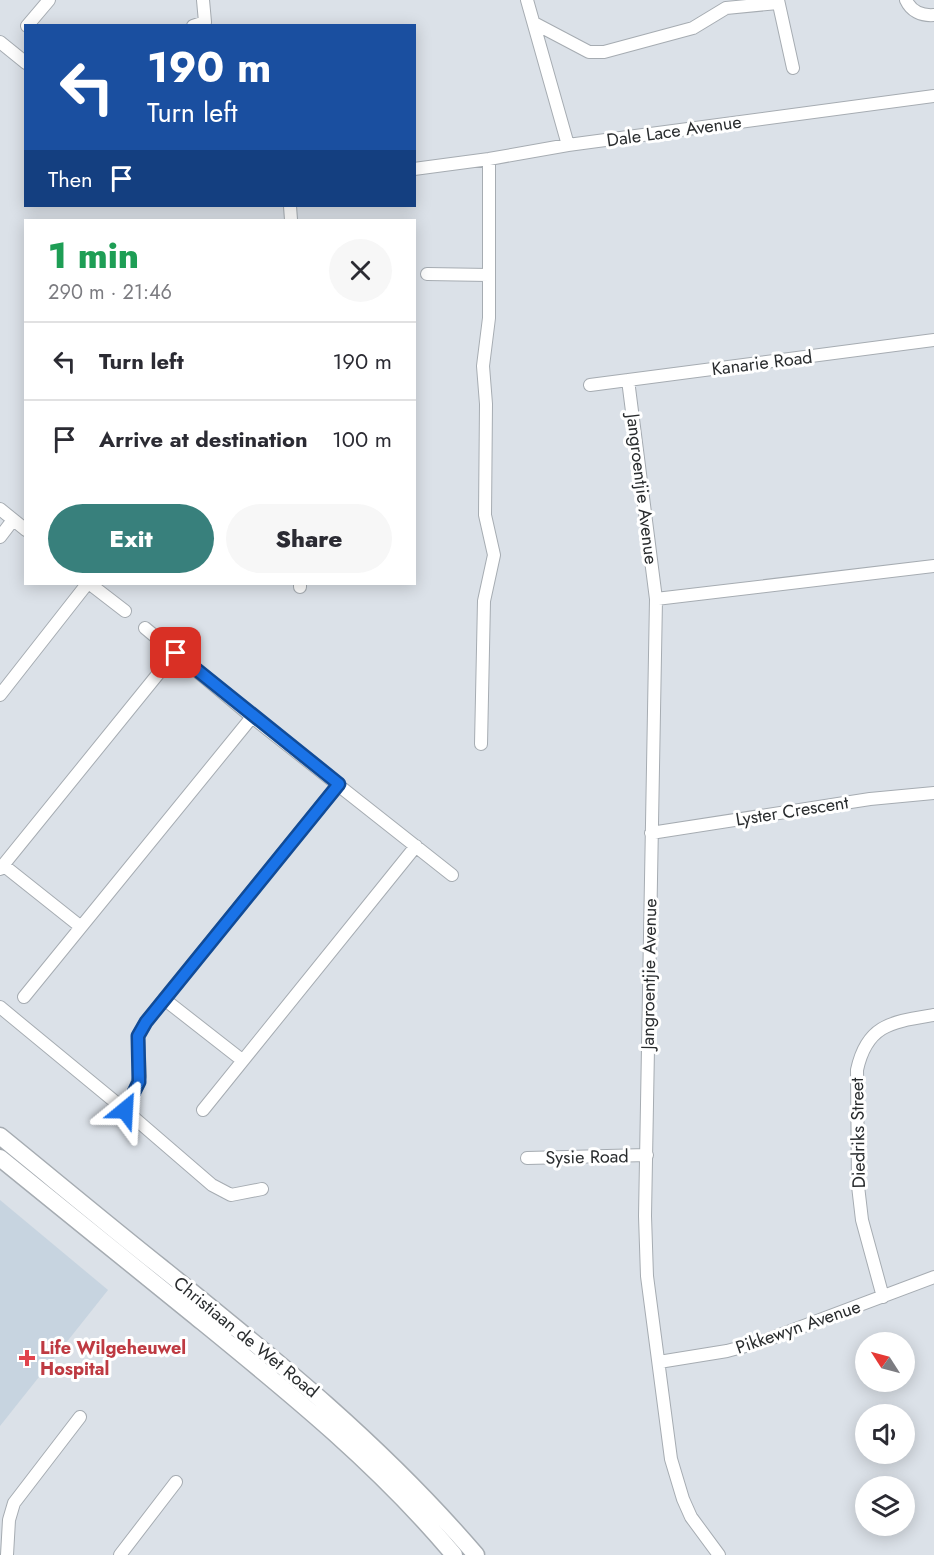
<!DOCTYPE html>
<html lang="en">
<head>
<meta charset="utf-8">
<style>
  body { margin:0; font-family:Jost,sans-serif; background:#f7f7f7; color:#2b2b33; height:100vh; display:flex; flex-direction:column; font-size:22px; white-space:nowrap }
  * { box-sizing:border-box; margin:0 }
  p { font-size:20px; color:#7c7c81 }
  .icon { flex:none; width:33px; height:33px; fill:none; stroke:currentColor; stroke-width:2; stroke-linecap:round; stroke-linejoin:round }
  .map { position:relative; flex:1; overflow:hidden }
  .drawer { position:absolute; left:24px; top:219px; width:392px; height:366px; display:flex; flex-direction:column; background:#fff; border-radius:0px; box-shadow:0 3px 15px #0003 }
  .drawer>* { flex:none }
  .top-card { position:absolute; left:24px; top:24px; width:392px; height:183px; border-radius:0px; box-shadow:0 3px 15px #0003; background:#1a4fa0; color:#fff; overflow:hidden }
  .needle { width:39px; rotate:306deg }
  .fabs { position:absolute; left:855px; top:1332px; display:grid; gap:12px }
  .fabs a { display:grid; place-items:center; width:60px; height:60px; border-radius:50%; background:#fff; box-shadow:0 3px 15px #0003; font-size:30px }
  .pin { position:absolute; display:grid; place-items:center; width:51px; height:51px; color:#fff; margin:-26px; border-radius:12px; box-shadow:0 3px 9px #0006 }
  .me { position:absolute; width:66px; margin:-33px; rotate:27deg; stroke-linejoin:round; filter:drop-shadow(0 0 4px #0008) }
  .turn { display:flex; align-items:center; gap:21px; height:126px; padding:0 24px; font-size:27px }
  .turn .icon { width:78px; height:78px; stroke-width:2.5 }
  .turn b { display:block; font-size:42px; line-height:51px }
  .then { display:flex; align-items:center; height:57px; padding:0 24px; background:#0003; gap:12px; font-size:22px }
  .round { display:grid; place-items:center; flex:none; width:63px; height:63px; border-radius:32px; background:#f7f7f7 }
  .summary { display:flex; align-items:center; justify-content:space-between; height:102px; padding:0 24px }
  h1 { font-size:36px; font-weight:800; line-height:45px; color:#1e9e55 }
  .cta { display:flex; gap:12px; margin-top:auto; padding:12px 24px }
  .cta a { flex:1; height:69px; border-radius:36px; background:#38807c; color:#fff; font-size:24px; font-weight:800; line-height:69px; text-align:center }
  .cta a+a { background:#f7f7f7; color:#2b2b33 }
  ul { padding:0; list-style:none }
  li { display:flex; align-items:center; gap:18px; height:78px; padding:0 24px; border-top:2px solid #e1e1e2 }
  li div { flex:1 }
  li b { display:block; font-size:22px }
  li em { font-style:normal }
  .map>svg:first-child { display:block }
  .built { fill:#c7d4e0 }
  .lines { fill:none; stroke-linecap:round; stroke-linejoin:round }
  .minor-casing { stroke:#a6acb2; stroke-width:14 }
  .secondary-casing { stroke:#a6acb2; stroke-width:19 }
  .minor { stroke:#fff; stroke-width:12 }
  .secondary { stroke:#fff; stroke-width:16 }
  .route-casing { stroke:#114b97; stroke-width:15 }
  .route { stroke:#1a73e8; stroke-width:10 }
  .health-dot { fill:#e0444e; stroke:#fff; stroke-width:2 }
  .labels { text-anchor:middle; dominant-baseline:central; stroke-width:6; stroke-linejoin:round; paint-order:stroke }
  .street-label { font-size:18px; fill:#292c2e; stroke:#fff }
  .health-label { font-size:18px; font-weight:bold; fill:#be3a42; stroke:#fff; text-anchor:start }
</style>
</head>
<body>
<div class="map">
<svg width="934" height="1555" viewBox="0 0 934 1555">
  <rect width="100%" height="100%" fill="#dbe1e8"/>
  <path class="built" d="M 0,1200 L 108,1290 L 0,1426 Z"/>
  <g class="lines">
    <g class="minor-casing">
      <path id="minor" d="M 527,0 L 568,145
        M 778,0 L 793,68
        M 906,0 C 911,11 921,16 934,15
        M 534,23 L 589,52 L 604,52 L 693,28 L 726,8 L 778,3
        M 27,26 L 49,0
        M 193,26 L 205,22 L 203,0
        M 0,42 L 26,63
        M 414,169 L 489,159 L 568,145 L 934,96
        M 290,206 L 291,220
        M 427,274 L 489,275
        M 628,380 L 656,599 L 645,1216 L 647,1276 L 671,1459 L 683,1499 L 691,1517 L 719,1555
        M 590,385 L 934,340
        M 0,509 L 26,530
        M 0,537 L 13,520
        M 90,584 L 125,611
        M 300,584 L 300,587
        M 656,599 L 934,566
        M 145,628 L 252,717 L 452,875
        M 0,695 L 87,584
        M 481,744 L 484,601 L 494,555 L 485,515 L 486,404 L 483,366 L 489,318 L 489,159
        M 651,833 L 870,799 L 934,793
        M 3,865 L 81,927
        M 0,869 L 175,653
        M 24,997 L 252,717
        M 164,999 L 339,784
        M 0,1007 L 125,1110 L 212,1185 L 231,1195 L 262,1189
        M 125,1110 L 134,1092 L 140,1076 L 138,1036 L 146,1022 L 164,999 L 242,1060
        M 203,1110 L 416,846
        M 527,1158 L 647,1155
        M 883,1297 L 862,1220 L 858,1186 L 857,1070 C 867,1024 892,1022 934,1015
        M 659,1362 L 727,1351 L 764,1341 L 934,1277
        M 7,1555 L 9,1520 L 14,1503 L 80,1417
        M 120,1555 L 176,1482"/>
    </g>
    <g class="secondary-casing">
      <path id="secondary" d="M 0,1136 C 54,1180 108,1225 162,1268 C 275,1359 381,1444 476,1555
        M 0,1158 C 65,1210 129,1263 194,1315 C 286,1390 378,1464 454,1555"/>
    </g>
    <use href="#minor" class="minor"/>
    <use href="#secondary" class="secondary"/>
  </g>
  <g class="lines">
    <g class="route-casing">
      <path id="route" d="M 125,1110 L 139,1082 L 138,1036 L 146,1022 L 339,784 L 176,653"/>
    </g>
    <use href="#route" class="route"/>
  </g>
  <path class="health-dot" d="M24 1349h6v6h6v6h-6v6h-6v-6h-6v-6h6z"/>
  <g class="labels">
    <g class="street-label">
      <text transform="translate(674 131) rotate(-8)">Dale Lace Avenue</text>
      <text transform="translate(762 363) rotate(-7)">Kanarie Road</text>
      <text transform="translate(642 489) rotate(83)">Jangroentjie Avenue</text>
      <text transform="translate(792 811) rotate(-9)">Lyster Crescent</text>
      <text transform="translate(649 974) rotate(-89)">Jangroentjie Avenue</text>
      <text transform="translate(858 1133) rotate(-91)">Diedriks Street</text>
      <text transform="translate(587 1157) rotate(-1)">Sysie Road</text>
      <text transform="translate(798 1327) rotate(-19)">Pikkewyn Avenue</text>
      <text transform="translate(246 1337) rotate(39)">Christiaan de Wet Road</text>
    </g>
    <g class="health-label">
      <text x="40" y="1348">Life Wilgeheuwel<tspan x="40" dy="21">Hospital</tspan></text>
    </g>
  </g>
</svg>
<div class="fabs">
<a><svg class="needle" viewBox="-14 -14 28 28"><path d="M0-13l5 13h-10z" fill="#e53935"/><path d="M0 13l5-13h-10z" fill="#7c7c81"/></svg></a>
<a><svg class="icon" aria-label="sound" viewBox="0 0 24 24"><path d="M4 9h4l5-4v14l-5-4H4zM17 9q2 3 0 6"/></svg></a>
<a><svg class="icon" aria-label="layers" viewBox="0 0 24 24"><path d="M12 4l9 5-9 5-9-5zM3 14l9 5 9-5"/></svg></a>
</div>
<div class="pin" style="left:176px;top:653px;background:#d93025"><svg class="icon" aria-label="arrive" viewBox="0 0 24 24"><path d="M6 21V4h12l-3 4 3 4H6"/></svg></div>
<svg class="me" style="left:125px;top:1110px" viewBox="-20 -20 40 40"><path d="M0-17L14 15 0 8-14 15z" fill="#1a73e8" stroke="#fff" stroke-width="4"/></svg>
<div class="top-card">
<div class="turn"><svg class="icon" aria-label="left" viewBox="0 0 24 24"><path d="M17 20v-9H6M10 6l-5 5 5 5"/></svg><div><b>190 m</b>Turn left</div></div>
<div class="then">Then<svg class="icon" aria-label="arrive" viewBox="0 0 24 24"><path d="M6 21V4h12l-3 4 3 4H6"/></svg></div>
</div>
<section class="drawer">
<div class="summary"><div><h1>1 min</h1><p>290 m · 21:46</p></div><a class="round"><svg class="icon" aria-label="close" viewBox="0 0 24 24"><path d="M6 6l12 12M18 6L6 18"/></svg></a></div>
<ul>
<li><svg class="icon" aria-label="left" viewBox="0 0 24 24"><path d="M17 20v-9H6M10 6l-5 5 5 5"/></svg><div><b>Turn left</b></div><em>190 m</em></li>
<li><svg class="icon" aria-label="arrive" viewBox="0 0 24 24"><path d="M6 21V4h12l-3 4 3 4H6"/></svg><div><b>Arrive at destination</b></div><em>100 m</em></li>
</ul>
<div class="cta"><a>Exit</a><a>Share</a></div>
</section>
</div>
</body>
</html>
